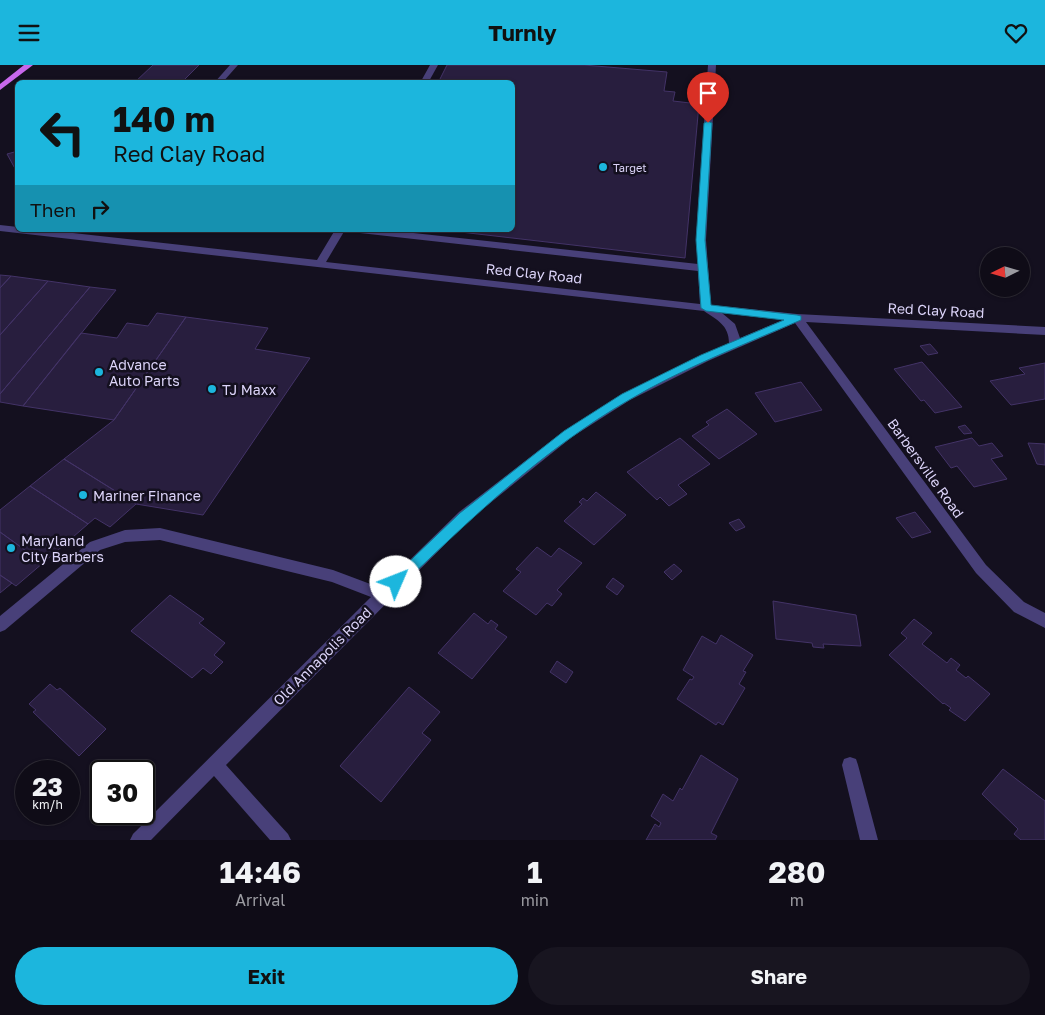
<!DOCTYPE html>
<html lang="en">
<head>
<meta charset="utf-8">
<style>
  body { margin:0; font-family:"Golos Text",sans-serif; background:#181520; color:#f1f3f6; height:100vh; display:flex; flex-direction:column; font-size:19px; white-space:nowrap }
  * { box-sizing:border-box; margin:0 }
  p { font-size:16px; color:#9b9ba1 }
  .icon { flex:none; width:28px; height:28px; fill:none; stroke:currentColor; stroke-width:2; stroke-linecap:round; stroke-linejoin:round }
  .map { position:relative; height:775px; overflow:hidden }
  .sheet { display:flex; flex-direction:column; background:#0f0c17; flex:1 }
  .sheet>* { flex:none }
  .banner { position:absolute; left:15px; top:15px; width:500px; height:152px; border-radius:8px; box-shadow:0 1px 4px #0004,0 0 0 1px #2f2c36; background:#1cb6dd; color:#111; overflow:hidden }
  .needle { width:32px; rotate:265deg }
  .controls { position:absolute; left:980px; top:182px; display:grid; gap:10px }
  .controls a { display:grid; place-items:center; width:50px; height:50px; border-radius:50%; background:#0f0c17; box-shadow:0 1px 4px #0004,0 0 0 1px #2f2c36; font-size:25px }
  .speed { position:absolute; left:15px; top:695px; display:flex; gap:10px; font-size:25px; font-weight:700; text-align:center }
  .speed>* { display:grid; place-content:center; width:65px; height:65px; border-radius:50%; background:#0f0c17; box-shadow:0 1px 4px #0004,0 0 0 1px #2f2c36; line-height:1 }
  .speed small { font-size:12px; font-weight:400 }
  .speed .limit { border:2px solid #111; border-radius:8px; background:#fff; color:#111 }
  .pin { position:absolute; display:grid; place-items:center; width:42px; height:42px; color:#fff; margin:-51px -21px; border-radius:50% 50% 50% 0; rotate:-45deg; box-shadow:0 0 5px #0007 }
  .pin .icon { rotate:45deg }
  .me { position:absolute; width:55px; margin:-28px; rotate:46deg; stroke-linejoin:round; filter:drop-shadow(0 0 4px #0008) }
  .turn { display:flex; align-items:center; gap:18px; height:105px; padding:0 15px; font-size:22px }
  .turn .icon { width:65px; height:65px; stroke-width:2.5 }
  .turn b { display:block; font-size:35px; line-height:42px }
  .then { display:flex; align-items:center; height:48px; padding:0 15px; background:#0003; gap:10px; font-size:19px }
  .eta { display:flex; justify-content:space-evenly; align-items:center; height:85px; text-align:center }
  .eta b { font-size:30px; font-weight:700; line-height:35px }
  .button { display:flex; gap:10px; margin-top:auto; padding:10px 15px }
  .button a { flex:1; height:58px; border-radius:30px; background:#1cb6dd; color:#111; font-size:20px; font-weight:700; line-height:58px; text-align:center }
  .button a+a { background:#181520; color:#f1f3f6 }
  header { display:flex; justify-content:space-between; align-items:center; height:65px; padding:0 15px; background:#1cb6dd; color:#111; font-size:22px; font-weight:700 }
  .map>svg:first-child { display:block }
  .building { fill:#281e3e; stroke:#433367 }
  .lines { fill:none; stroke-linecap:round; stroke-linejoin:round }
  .minor { fill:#484079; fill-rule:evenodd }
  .major { fill:#c868ec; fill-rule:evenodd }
  .route { fill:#1cb6dd; stroke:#127690 }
  .poi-dot { fill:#1cb6dd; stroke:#14101f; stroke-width:2 }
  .labels { text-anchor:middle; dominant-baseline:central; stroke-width:5; stroke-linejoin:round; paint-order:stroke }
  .far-poi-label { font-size:11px; fill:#dcd4f9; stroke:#14101f; text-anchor:start }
  .street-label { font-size:14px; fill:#dcd4f9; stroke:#14101f }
  .poi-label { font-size:14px; fill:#dcd4f9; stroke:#14101f; text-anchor:start }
</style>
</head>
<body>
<header><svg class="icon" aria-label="menu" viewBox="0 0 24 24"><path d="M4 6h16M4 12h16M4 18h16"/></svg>Turnly<svg class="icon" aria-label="heart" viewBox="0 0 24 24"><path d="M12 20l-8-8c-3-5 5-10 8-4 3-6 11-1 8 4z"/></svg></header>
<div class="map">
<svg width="1045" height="775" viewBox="0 0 1045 775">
  <rect width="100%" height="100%" fill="#14101f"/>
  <path class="building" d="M 153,0 L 199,0 L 181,18 L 134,18 Z
    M 447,0 L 584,0 L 667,7 L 664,26 L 675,27 L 673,36 L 699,39 L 685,193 L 443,165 L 512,165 L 512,18 L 438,18 Z
    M 18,86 L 18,109 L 7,89 Z
    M 0,210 L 11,211 L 0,223 Z
    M 11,211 L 48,216 L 0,270 L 0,223 Z
    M 48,216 L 90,222 L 0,329 L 0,270 Z
    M 90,222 L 116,225 L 23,341 L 0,337 L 0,329 Z
    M 157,248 L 186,252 L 114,355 L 23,341 L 81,268 L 117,273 L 127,258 L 148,261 Z
    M 186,252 L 268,263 L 255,284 L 310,293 L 203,450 L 136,439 L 64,394 L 114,355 Z
    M 930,279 L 938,288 L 928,290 L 920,281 Z
    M 922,297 L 962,342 L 935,348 L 924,335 L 921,336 L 894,304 Z
    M 1045,298 L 1045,334 L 1011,340 L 990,316 L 1025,309 L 1019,303 Z
    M 801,317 L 822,345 L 775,357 L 755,328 Z
    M 727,344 L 757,369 L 719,394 L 692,371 L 709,360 L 706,357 Z
    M 965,360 L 972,368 L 964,369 L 958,362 Z
    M 680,373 L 710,399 L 678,420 L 687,429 L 669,441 L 660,432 L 657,435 L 627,407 Z
    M 972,373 L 979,381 L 992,378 L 1003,391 L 991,394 L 1007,414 L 974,422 L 957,401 L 951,403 L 935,382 Z
    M 1028,378 L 1045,379 L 1045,400 L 1037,399 Z
    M 64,394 L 136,439 L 110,462 L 95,453 L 88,459 L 30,421 Z
    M 30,421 L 88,459 L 43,498 L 0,467 L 0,445 Z
    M 596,427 L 626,450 L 594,480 L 564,456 L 582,439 L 579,437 L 583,433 L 587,436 Z
    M 915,447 L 931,467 L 912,473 L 896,453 Z
    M 739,454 L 745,462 L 736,466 L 729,458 Z
    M 0,467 L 43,498 L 16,521 L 0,510 Z
    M 537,482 L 551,492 L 559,483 L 582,498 L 557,525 L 562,529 L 552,541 L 547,538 L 536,550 L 503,526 L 521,507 L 516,504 Z
    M 674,499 L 682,506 L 672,515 L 664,507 Z
    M 0,510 L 12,518 L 0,528 Z
    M 613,513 L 624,521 L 617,530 L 606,522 Z
    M 170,530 L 204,554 L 199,558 L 225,578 L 214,590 L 223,597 L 211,609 L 203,603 L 192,613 L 131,566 Z
    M 773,536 L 856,550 L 861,581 L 823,579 L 824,583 L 813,582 L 812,578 L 776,574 Z
    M 474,548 L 488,559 L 491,555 L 498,560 L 495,564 L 507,572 L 472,614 L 438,588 Z
    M 914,554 L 932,568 L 922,579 L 947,598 L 951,593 L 960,600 L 956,605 L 966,613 L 968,611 L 990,629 L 965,656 L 949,645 L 951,643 L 944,638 L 943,639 L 889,590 L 907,573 L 901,568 Z
    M 721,570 L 753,590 L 743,606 L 746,607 L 739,619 L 745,623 L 723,660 L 718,657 L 716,660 L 677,634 L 690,614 L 692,615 L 694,612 L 683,605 L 702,571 L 716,579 Z
    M 557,596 L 573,607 L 566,618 L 550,607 Z
    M 50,619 L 57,625 L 60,623 L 106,664 L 79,691 L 33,647 L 36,645 L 29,639 Z
    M 409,622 L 440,647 L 422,668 L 431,675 L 381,737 L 340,701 Z
    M 701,690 L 738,714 L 711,768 L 717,771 L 715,775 L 646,775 L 655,759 L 659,762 L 661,758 L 651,751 L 663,729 L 673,736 L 680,723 L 682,725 Z
    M 1003,704 L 1045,736 L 1045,775 L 1021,775 L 1014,769 L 1018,764 L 982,729 Z"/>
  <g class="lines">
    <path class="minor" d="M 230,0 L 238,0 L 222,18 L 214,18 Z
      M 430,0 L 438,0 L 428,18 L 420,18 Z
      M 708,0 L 716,0 L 706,175 L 711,240 L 797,249 L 1045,262 L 1045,270 L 806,257 L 986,500 L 1024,537 L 1045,548 L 1045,563 L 1014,547 L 976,508 L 795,258 L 708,296 L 630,335 L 572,372 L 469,455 L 226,700 L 288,769 L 291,775 L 270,775 L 214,711 L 151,775 L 130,775 L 133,769 L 371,532 L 332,517 L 160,475 L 125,477 L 100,485 L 5,565 L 0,567 L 0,551 L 90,477 L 125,465 L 160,463 L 333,505 L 381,523 L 459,447 L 564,366 L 622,329 L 729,278 C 729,260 717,255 704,246 L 0,166 L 0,160 L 18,162 L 18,165 L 46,165 L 317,195 L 335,165 L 345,165 L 326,197 L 700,239 L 698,206 L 360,168 L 355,165 L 386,165 L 698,199 L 696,175 ZM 722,248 L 783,255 L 740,273 L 735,259 Z
      M 850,692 L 856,694 L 858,700 L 878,775 L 860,775 L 842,700 L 844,694 Z"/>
    <path class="major" d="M 24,0 L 33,0 L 0,25 L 0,19 Z"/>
  </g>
  <path class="route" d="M 708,56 L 712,58 L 705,175 L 711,240 L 797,250 L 801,251 L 801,255 C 743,280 683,303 629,335 C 544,384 471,453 401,521 L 396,522 L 392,521 L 390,517 L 392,513 L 460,448 L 564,366 L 622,329 L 701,290 L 784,255 L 706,246 L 701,243 L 696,175 L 704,58 Z"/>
  <g class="poi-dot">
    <circle cx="603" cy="102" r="5"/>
    <circle cx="99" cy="307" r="5"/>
    <circle cx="212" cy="324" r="5"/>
    <circle cx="83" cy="430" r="5"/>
    <circle cx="11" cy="483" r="5"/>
  </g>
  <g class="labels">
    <g class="far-poi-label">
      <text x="613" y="102">Target</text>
    </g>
    <g class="street-label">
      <text transform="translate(534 208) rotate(6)">Red Clay Road</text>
      <text transform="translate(936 245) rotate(3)">Red Clay Road</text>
      <text transform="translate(926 403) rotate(54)">Barbersville Road</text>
      <text transform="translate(322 591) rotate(-45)">Old Annapolis Road</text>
    </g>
    <g class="poi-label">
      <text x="109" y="299">Advance<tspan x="109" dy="16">Auto Parts</tspan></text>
      <text x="222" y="324">TJ Maxx</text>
      <text x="93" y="430">Mariner Finance</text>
      <text x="21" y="475">Maryland<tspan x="21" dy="16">City Barbers</tspan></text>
    </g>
  </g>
</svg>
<div class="controls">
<a><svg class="needle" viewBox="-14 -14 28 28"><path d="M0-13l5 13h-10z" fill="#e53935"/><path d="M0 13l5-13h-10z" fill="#9b9ba1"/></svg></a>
</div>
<div class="speed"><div>23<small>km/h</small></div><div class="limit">30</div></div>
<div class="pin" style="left:708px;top:58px;background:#d93025"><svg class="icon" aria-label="arrive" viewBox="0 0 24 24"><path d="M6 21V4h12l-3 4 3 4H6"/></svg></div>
<svg class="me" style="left:396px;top:517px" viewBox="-20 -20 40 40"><circle r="19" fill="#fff"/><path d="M0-13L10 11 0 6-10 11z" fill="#1cb6dd"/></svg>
<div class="banner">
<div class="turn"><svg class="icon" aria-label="left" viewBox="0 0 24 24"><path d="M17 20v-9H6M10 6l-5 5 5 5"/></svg><div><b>140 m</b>Red Clay Road</div></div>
<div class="then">Then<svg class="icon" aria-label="right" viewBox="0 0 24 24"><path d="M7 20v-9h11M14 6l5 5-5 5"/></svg></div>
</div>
</div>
<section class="sheet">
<div class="eta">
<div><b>14:46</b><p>Arrival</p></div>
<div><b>1</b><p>min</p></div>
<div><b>280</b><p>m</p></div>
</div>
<div class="button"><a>Exit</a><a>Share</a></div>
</section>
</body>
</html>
